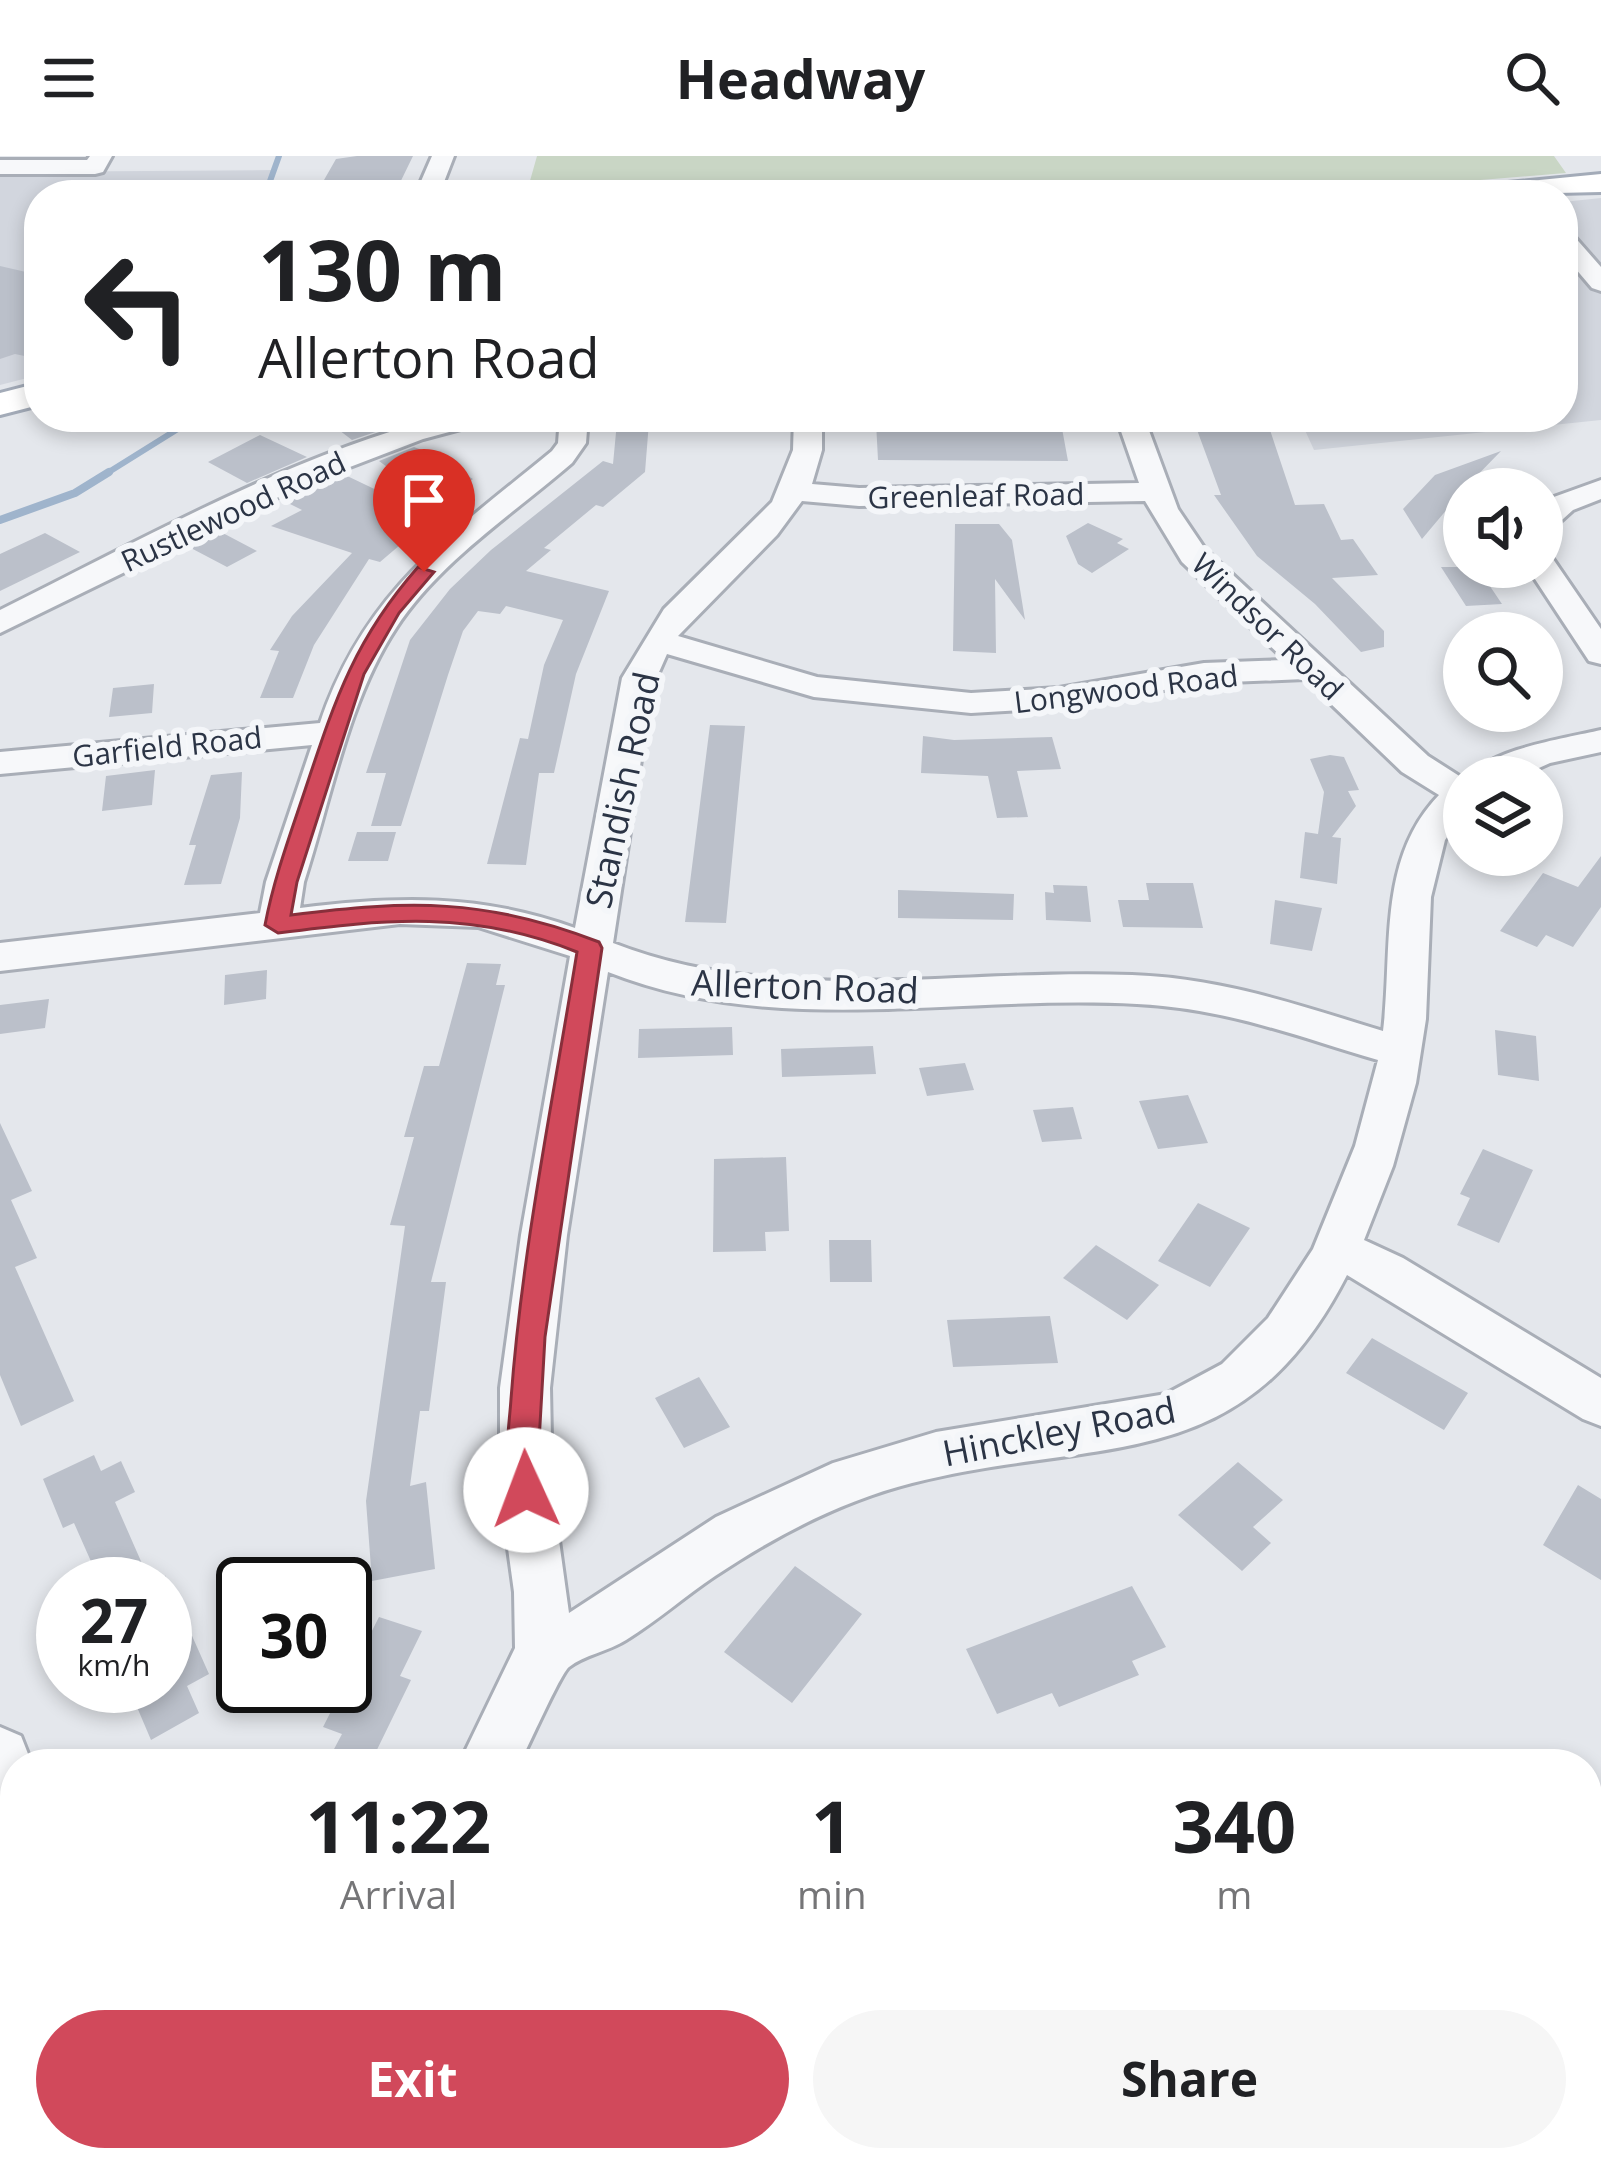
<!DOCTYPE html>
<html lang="en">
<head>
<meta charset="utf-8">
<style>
  body { margin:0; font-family:"Open Sans",sans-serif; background:#f6f6f6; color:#202124; height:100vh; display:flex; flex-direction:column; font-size:45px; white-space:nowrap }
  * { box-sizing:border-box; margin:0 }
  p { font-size:39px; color:#757577 }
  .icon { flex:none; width:66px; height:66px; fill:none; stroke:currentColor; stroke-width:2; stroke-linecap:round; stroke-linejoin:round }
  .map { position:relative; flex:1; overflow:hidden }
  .details { position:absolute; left:0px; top:1593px; width:1602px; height:423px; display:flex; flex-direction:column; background:#fff; border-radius:48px 48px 0 0; box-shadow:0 6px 18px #0003 }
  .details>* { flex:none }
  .banner { position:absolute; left:24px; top:24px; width:1554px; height:252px; border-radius:48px; box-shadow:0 6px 18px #0003; background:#fff; color:#202124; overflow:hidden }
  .fabs { position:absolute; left:1443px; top:312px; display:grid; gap:24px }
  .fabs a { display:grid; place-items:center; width:120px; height:120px; border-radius:50%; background:#fff; box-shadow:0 6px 18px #0003; font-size:60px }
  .speed { position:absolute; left:36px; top:1401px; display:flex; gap:24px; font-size:60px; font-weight:700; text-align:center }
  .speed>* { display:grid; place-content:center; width:156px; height:156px; border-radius:50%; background:#fff; box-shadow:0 6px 18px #0003; line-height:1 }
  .speed small { font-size:30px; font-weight:400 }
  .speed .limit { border:6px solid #111; border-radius:18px; background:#fff; color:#111 }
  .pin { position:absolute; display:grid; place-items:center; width:102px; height:102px; color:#fff; margin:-123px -51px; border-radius:50% 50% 50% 0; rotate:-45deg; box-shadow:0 0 12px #0007 }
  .pin .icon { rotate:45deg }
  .me { position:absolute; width:132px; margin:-66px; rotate:358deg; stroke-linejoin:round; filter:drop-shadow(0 0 9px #0008) }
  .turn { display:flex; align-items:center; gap:42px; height:252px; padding:0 36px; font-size:54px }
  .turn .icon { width:156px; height:156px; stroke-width:2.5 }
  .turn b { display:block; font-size:84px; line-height:102px }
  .eta { display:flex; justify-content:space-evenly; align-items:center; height:204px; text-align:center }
  .eta b { font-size:72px; font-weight:700; line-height:84px }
  .action { display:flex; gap:24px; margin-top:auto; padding:24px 36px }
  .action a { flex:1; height:138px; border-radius:72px; background:#d1495b; color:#fff; font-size:48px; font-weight:700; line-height:138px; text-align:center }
  .action a+a { background:#f6f6f6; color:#202124 }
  header { display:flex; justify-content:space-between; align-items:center; height:156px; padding:0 36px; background:#fff; font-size:54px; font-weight:700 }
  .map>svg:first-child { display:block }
  .built { fill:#d2d6de }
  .green { fill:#c9d6c5 }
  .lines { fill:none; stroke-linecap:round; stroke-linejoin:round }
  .stream-far1 { stroke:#9fb4cc; stroke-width:6 }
  .stream { stroke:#9fb4cc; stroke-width:8 }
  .building { fill:#bbc0ca }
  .minor-casing { stroke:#a9aeb7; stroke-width:6 }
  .major-casing { stroke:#a3abb8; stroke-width:6 }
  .minor { fill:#f7f8fa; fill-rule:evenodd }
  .major { fill:#fff; fill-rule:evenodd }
  .route { fill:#d1495b; stroke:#882f3b; stroke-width:3 }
  .labels { text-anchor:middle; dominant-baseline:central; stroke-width:12; stroke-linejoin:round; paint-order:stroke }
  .far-street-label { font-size:30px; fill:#2b3445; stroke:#f4f6f9 }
  .street-label { font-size:36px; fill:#2b3445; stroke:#f4f6f9 }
</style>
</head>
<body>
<header><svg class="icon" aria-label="menu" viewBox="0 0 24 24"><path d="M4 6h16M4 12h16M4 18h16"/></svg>Headway<svg class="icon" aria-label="search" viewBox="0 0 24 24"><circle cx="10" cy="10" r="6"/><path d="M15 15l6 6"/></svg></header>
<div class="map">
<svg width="1601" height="2014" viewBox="0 0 1601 2014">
  <rect width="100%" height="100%" fill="#e4e7ec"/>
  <path class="built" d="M 274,14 L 265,39 L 39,39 L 39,219 L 0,229 L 0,16 Z
    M 1601,42 L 1601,264 L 1314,294 L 1299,261 L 1563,261 L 1563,46 Z"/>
  <path class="green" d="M 537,0 L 1554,0 L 1566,17 L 1420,29 L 1361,39 L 526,39 Z"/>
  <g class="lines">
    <path class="stream-far1" d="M 265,39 L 279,0
      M 104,319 L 197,261"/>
    <path class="stream" d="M 0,364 L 75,337 L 109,316"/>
  </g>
  <path class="building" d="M 357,0 L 413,0 L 394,39 L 316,38 L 336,3 Z
    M 0,110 L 39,119 L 39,203 L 15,198 L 0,203 Z
    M 322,261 L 372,261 L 387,272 L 352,284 Z
    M 1193,263 L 1224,263 L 1227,271 L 1269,271 L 1295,349 L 1324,348 L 1341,384 L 1353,383 L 1378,419 L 1332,422 L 1384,475 L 1384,491 L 1361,496 L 1315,448 L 1257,400 L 1214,339 L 1221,339 Z
    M 996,265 L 1061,267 L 1068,305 L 878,304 L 876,266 Z
    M 617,266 L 649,266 L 645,316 L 603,351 L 596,349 L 544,392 L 551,394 L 526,415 L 609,435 L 576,518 L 554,617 L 539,617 L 526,709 L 487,708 L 520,582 L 528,583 L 544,509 L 563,464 L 506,450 L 500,458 L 478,455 L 463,475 L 448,519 L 401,670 L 371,670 L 386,617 L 366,617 L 410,484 L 450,433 L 491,394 L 603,305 L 613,308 Z
    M 260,279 L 307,301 L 247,327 L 208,306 Z
    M 414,291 L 427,296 L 473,323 L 437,348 L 379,305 Z
    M 1501,295 L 1464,333 L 1422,383 L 1403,353 L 1435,319 Z
    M 343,318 L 433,361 L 380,406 L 369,403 L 314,489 L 293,542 L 260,542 L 279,495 L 270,494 L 292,460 L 352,397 L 271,370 L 302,354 L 282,344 Z
    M 1088,367 L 1123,383 L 1117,387 L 1129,393 L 1092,417 L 1078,408 L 1066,380 Z
    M 955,368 L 999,368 L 1012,384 L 1025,464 L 995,423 L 996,497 L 953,495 Z
    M 219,375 L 257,395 L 227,411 L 189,391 Z
    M 45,377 L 80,396 L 0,435 L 0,398 Z
    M 1441,411 L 1477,411 L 1502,448 L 1466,450 Z
    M 154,528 L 152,557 L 109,561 L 113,532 Z
    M 710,569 L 745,570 L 726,767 L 685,766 Z
    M 923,580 L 954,584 L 1052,581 L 1061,613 L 1017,615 L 1028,661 L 997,662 L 988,620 L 921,617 Z
    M 1330,599 L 1344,601 L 1359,634 L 1348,635 L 1356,650 L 1332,681 L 1341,682 L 1337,728 L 1300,722 L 1305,676 L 1318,678 L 1324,636 L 1310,603 Z
    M 155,614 L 152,649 L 102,655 L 106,620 Z
    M 242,616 L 240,662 L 221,728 L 184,729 L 196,689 L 189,689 L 211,619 Z
    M 357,676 L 396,676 L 388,705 L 348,705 Z
    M 1601,700 L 1601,751 L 1573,791 L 1546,779 L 1537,791 L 1500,775 L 1543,717 L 1578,731 Z
    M 1146,727 L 1193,727 L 1203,772 L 1123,771 L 1118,744 L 1149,744 Z
    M 1053,729 L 1087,730 L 1091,766 L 1046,764 L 1045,736 L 1054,737 Z
    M 898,734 L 1014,738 L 1013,764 L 898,762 Z
    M 1275,744 L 1322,752 L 1312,795 L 1270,788 Z
    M 467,807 L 501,808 L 496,829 L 505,829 L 431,1126 L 446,1126 L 429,1255 L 420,1255 L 410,1330 L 426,1326 L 435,1413 L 372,1425 L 366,1345 L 405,1070 L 390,1069 L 414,981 L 404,981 L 424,910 L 439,910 Z
    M 267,814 L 266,843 L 224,849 L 225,819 Z
    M 49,843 L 45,872 L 0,878 L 0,849 Z
    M 732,871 L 733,899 L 638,902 L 639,873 Z
    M 1495,874 L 1536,880 L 1539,925 L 1498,919 Z
    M 873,890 L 876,918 L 782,921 L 781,893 Z
    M 965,907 L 974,934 L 927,940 L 919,912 Z
    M 1188,939 L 1208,987 L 1158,993 L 1139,945 Z
    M 1073,951 L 1082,983 L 1042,986 L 1033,954 Z
    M 0,967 L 32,1035 L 11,1044 L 37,1102 L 15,1111 L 74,1245 L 21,1270 L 0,1219 Z
    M 1483,993 L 1533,1014 L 1499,1087 L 1457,1069 L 1470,1042 L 1460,1038 Z
    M 786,1001 L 789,1075 L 765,1076 L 766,1095 L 713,1096 L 714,1003 Z
    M 1198,1047 L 1250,1072 L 1210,1131 L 1158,1105 Z
    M 829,1084 L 871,1084 L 872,1126 L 830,1126 Z
    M 1096,1089 L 1159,1129 L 1127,1164 L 1063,1122 Z
    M 1050,1160 L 1058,1207 L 953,1211 L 947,1164 Z
    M 1372,1182 L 1468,1237 L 1444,1274 L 1346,1217 Z
    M 699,1221 L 730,1271 L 684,1292 L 655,1242 Z
    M 94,1299 L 101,1315 L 121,1305 L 135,1336 L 115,1346 L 151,1428 L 101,1428 L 74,1367 L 63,1372 L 43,1323 Z
    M 1238,1306 L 1283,1344 L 1253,1371 L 1271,1387 L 1242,1415 L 1178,1359 Z
    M 1578,1329 L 1601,1343 L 1601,1424 L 1543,1389 Z
    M 795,1410 L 862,1458 L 792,1547 L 724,1496 Z
    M 165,1419 L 209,1518 L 187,1530 L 199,1557 L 151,1584 L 128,1530 L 165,1530 Z
    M 1132,1430 L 1166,1491 L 1132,1505 L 1139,1519 L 1059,1551 L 1052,1537 L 997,1558 L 966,1493 Z
    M 379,1461 L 422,1475 L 400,1520 L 411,1524 L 370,1608 L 333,1595 L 342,1578 L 323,1571 Z"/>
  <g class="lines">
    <g class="minor-casing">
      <path id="minor" d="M 90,0 L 112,0 L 103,16 L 95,18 L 0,18 L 0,4 L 87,4 Z
        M 432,0 L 454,0 L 439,39 L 415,39 Z
        M 1563,76 L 1572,78 L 1601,111 L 1601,135 L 1592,132 L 1563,98 Z
        M 440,261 L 487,261 L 483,267 L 423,283 L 303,329 L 0,477 L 0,454 C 143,383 285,302 440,261 Z
        M 560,261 L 588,261 L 586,287 L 572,307 C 513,358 439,406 396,472 C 348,545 331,643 304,726 L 300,752 C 397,740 482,738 575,772 L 622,522 L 664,453 L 772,346 L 793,294 L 794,261 L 822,261 L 822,294 L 812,328 L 859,332 L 1139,327 L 1116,261 L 1144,261 L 1178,353 L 1205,393 L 1428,600 L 1464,623 L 1464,657 L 1445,684 L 1431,741 L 1426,863 L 1416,927 L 1393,1010 L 1364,1084 L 1403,1102 L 1601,1222 L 1601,1270 L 1583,1263 L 1347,1119 C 1242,1324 1102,1279 912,1327 C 841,1345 775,1380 715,1420 C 685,1440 657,1465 626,1484 C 609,1495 584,1499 569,1511 C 560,1518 528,1592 519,1608 L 459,1608 L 515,1492 L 514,1436 L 500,1334 L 500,1232 L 521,1079 L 570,800 L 478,771 L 400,768 L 0,815 L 0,787 L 260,757 L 266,726 L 312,589 L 0,618 L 0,596 L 320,567 C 365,434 449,380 552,295 L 558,287 ZM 802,345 L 859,350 L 1145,345 L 1182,406 L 1285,504 L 1204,507 L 1059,532 L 971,537 L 817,521 L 678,480 L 777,379 ZM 667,498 L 814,541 L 971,557 L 1059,552 L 1204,527 L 1305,523 L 1402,616 L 1439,639 C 1377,703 1393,794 1383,875 C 1298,849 1221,822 1132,819 C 959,812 778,852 613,787 L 652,532 ZM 608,816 C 776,883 961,838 1137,848 C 1229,853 1292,879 1378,904 L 1355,990 L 1313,1093 L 1268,1162 L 1222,1208 L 1166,1238 L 936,1276 L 833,1307 L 716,1361 L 569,1457 L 552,1334 L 550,1232 L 567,1079 Z
        M 1601,324 L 1601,343 L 1573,354 L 1553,372 L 1542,375 L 1542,350 L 1551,342 Z
        M 1542,401 L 1553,403 L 1601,473 L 1601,508 L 1589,505 L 1527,411 L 1542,411 Z
        M 1601,574 L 1601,596 L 1550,607 L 1519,621 L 1470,621 C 1490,593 1567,582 1601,574 Z
        M 0,1571 L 21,1580 L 32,1608 L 15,1608 L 15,1676 L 0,1669 Z
        M 61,2001 L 212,2001 L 206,2014 L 65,2014 Z
        M 301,2001 L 369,2001 L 364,2014 L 296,2014 Z"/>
    </g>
    <g class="major-casing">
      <path id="major" d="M 1601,18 L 1601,36 L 1460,39 L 1476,30 Z
        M 39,227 L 39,249 L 0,259 L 0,237 Z"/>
    </g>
    <use href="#minor" class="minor"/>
    <use href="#major" class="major"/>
  </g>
  <path class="route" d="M 418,411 L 434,416 L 399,457 L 364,518 L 297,726 L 291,759 C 409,744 486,742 599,786 L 602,792 L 545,1181 L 539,1286 L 542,1334 L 537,1344 L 526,1348 L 515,1344 C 501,1315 509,1274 511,1243 C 522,1094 553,944 577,796 C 473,754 386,763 278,777 L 265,769 C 274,722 290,679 305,634 C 335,544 354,484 418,411 Z"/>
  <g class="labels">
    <g class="far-street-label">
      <text transform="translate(976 339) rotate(-1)">Greenleaf Road</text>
      <text transform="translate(233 355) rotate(-25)">Rustlewood Road</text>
      <text transform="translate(1268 470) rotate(44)">Windsor Road</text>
      <text transform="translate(1126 532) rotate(-7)">Longwood Road</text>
      <text transform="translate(167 590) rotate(-6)">Garfield Road</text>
    </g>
    <g class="street-label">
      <text transform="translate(622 634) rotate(-78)">Standish Road</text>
      <text transform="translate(805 830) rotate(2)">Allerton Road</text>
      <text transform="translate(1059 1275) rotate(-11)">Hinckley Road</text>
    </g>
  </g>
</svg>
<div class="fabs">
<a><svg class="icon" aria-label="sound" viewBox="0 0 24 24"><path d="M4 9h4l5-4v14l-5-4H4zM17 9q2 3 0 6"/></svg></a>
<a><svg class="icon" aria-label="search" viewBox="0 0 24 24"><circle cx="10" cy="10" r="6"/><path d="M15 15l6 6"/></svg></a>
<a><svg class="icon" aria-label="layers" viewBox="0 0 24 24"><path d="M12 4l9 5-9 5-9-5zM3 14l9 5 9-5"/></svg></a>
</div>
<div class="speed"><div>27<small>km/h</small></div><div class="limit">30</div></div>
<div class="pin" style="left:424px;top:416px;background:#d93025"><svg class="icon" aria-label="arrive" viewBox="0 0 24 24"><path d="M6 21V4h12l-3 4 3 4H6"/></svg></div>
<svg class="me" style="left:526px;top:1334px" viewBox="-20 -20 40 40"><circle r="19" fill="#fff"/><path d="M0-13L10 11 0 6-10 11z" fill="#d1495b"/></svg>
<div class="banner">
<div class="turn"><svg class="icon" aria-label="left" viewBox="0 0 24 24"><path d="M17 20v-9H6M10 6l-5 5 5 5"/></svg><div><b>130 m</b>Allerton Road</div></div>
</div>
<section class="details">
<div class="eta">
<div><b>11:22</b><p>Arrival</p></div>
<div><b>1</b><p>min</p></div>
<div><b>340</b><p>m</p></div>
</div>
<div class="action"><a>Exit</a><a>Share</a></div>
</section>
</div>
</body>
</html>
